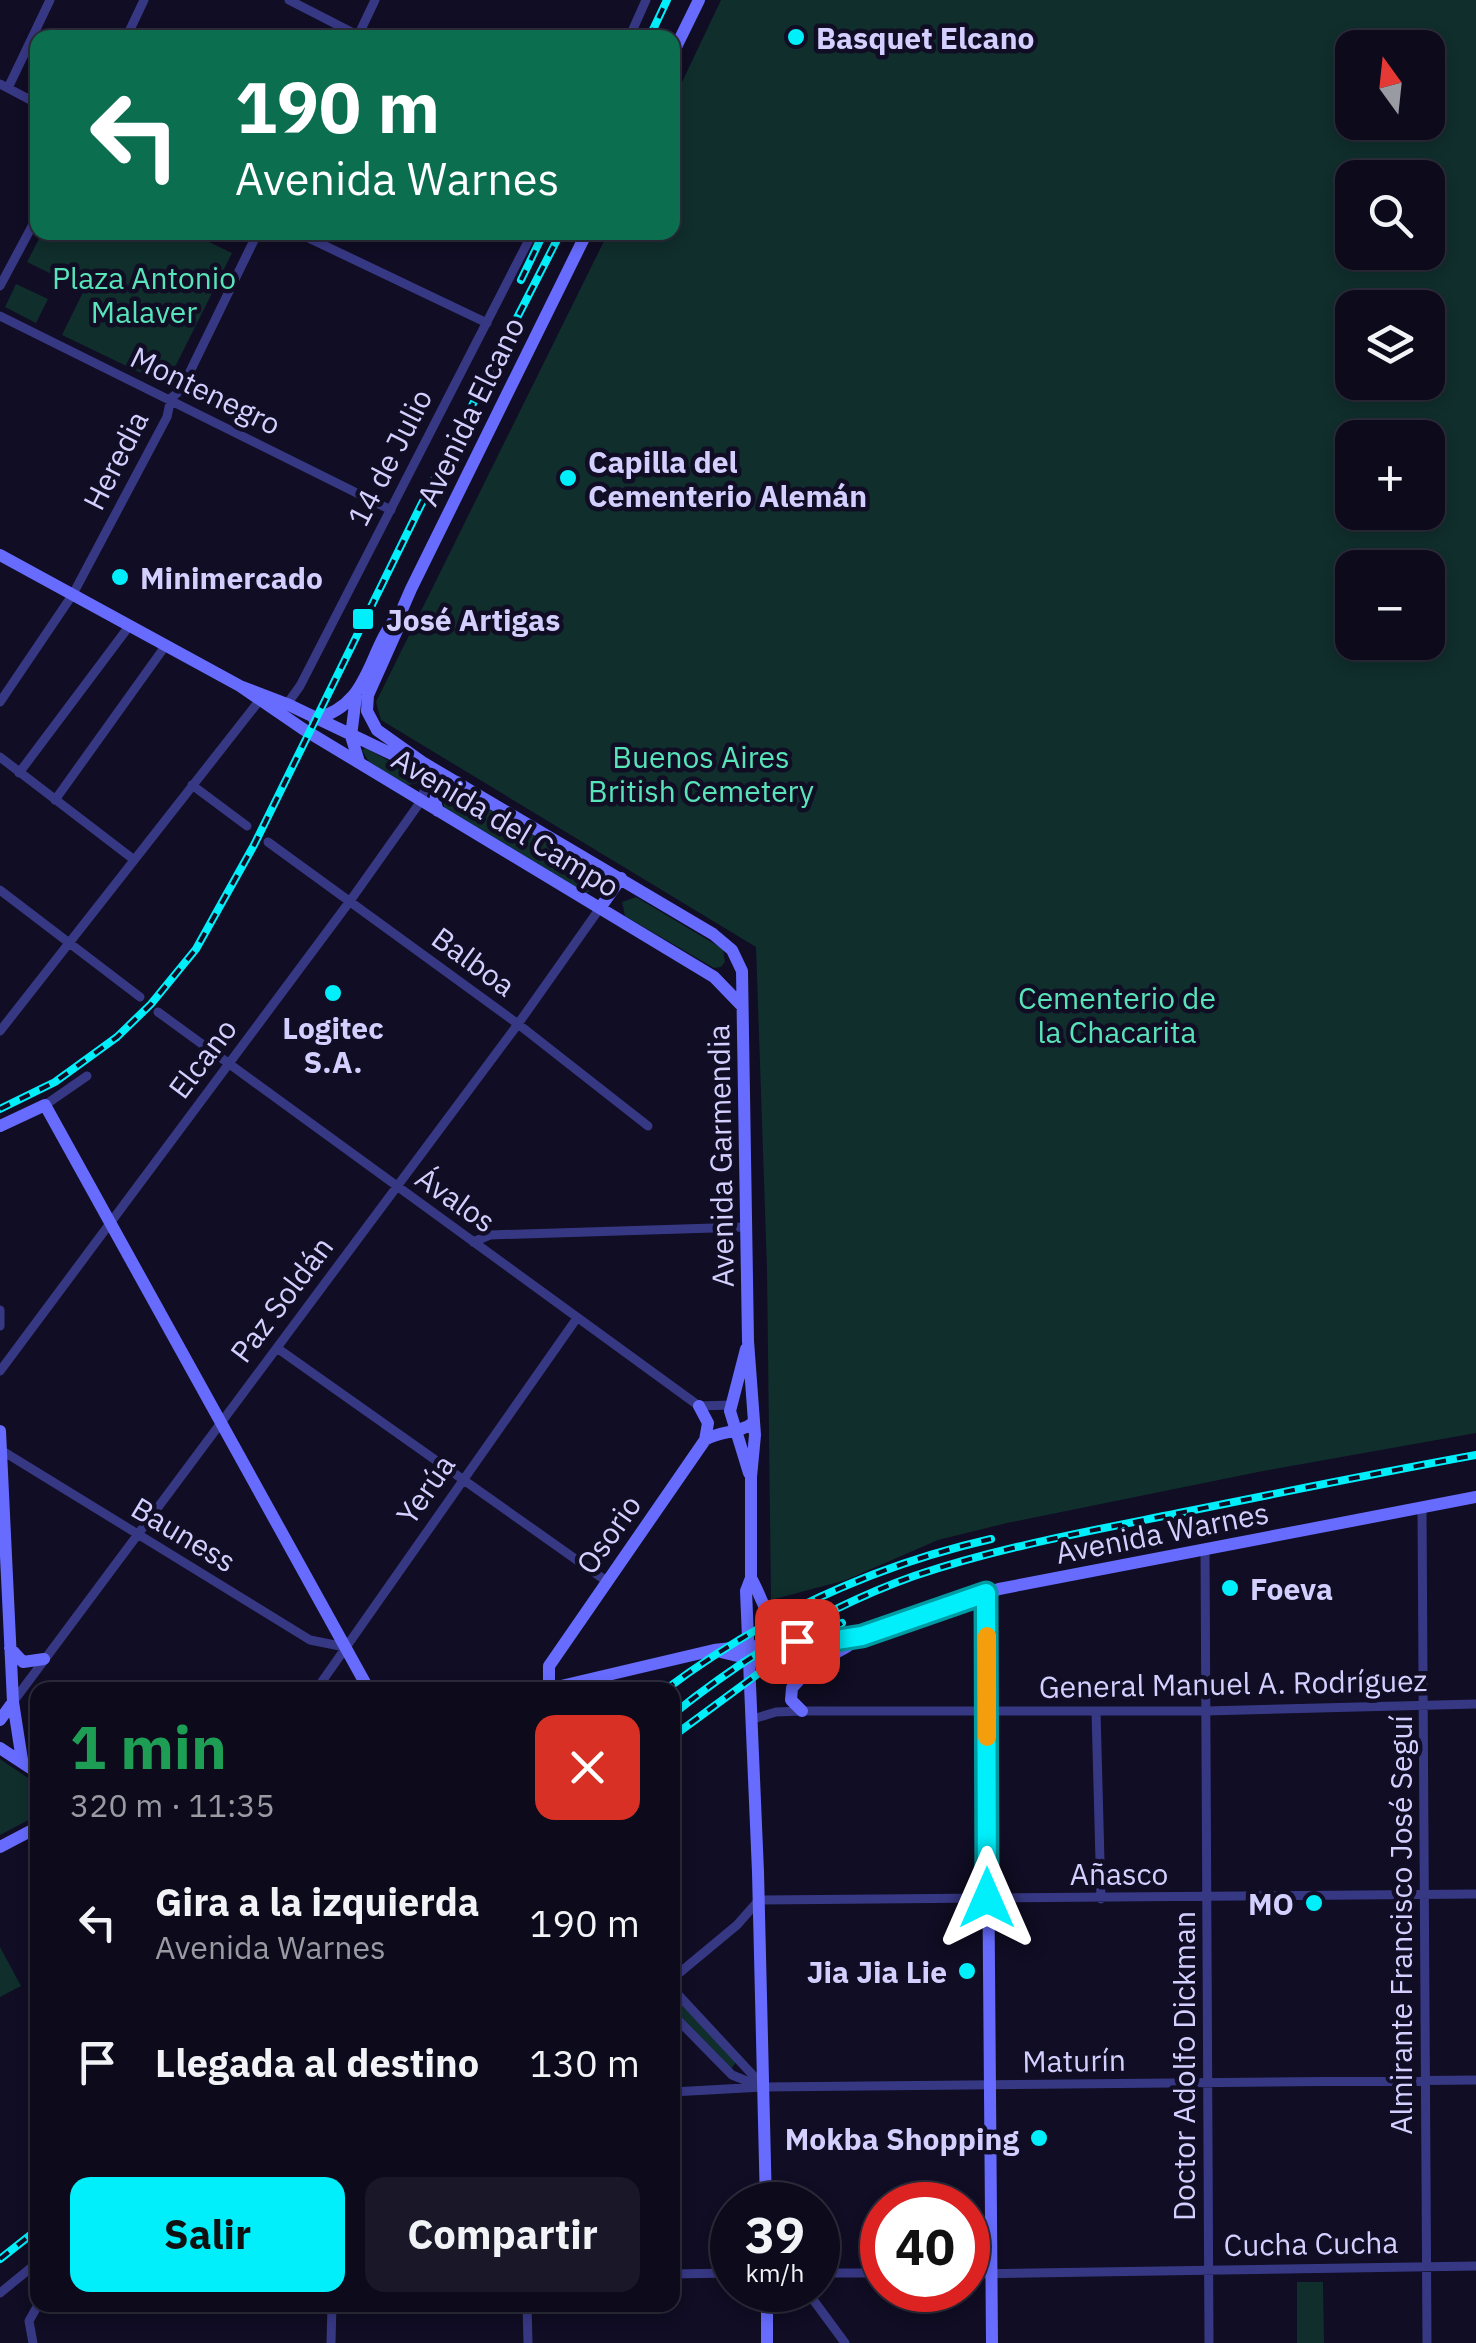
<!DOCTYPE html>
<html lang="es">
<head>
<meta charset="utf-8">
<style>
  body { margin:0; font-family:"IBM Plex Sans",sans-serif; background:#1a1828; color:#f1f3f6; height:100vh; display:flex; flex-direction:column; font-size:38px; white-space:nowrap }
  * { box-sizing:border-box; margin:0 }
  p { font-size:32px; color:#9a9aa3 }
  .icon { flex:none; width:55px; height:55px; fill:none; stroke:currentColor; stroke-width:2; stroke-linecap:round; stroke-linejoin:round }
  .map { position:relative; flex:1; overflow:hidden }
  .panel { position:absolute; left:30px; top:1682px; width:650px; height:630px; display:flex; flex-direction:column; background:#0c0a1b; border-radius:20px; box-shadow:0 5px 15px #0003,0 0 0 2px #2c2b3a }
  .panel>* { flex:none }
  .hud { position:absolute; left:30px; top:30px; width:650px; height:210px; border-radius:20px; box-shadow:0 5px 15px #0003,0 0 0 2px #2c2b3a; background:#0b6e4f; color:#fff; overflow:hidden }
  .needle { width:65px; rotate:345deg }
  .buttons { position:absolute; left:1335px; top:30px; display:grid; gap:20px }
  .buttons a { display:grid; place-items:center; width:110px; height:110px; border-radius:20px; background:#0c0a1b; box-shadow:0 5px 15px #0003,0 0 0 2px #2c2b3a; font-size:50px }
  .speed { position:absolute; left:710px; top:2182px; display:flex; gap:20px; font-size:50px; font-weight:700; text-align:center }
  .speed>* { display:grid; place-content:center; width:130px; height:130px; border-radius:50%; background:#0c0a1b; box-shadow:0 5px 15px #0003,0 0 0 2px #2c2b3a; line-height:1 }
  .speed small { font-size:25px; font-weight:400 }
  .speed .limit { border:15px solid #d22; background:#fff; color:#111 }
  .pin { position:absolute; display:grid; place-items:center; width:85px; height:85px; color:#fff; margin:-42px; border-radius:20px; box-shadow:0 5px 15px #0006 }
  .me { position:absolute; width:110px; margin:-55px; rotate:0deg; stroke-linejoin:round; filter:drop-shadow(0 0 8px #0008) }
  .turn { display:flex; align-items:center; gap:35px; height:210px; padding:0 40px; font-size:45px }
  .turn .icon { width:130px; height:130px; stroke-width:2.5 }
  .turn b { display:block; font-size:70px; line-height:85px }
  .round { display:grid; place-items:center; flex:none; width:105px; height:105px; border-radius:20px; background:#1a1828 }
  .headline { display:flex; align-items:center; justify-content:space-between; height:170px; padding:0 40px }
  h1 { font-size:60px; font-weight:800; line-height:75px; color:#1e9e55 }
  .button { display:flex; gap:20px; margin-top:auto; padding:20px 40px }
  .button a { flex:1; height:115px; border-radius:20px; background:#00effb; color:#111; font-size:40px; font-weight:800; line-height:115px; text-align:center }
  .button a+a { background:#1a1828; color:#f1f3f6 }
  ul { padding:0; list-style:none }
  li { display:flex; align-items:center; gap:30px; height:140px; padding:0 40px }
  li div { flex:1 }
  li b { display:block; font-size:38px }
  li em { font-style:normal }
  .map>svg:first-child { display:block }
  .green { fill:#102e2c; fill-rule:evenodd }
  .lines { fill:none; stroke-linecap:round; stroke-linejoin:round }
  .street { stroke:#373884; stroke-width:9 }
  .secondary { stroke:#676cff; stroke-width:12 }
  .rail-casing { stroke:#00effb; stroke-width:8 }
  .rail { stroke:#100d24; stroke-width:4; stroke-dasharray:11; stroke-linecap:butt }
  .route-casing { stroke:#009ba3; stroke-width:25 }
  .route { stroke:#00effb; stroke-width:18 }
  .slow { stroke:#f59e0b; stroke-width:18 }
  .poi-dot { fill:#00effb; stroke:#100d24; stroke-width:4 }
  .labels { text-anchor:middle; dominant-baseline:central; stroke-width:9; stroke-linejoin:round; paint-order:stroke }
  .poi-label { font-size:30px; font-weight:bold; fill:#d3d0ff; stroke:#100d24; text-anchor:start }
  .park-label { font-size:30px; fill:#58e3b9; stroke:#100d24 }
  .street-label { font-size:30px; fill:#d3d0ff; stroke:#100d24 }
</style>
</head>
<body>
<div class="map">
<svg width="1476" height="2343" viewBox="0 0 1476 2343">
  <rect width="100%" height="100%" fill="#100d24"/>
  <path class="green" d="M 721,0 L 1476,0 L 1476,1433 L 1258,1472 L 1007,1523 L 938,1540 L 846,1580 L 771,1600 L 767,1269 L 756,947 L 381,720 L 376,702 L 608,233 L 672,232 L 673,101 ZM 1352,48 L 1428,48 L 1428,122 L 1352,122 ZM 1352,178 L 1428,178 L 1428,252 L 1352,252 ZM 1352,308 L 1428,308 L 1428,382 L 1352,382 ZM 1352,438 L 1428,438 L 1428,512 L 1352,512 ZM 1352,568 L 1428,568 L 1428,642 L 1352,642 Z
    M 42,233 L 190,233 L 232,253 L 166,385 L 62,335 L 84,290 L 27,262 Z
    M 16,284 L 48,299 L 36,323 L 5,307 Z
    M 366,748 L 419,778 L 418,783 L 408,785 L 370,764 L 362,750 Z
    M 456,788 L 598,872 L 600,882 L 597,889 L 586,893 L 444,807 L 443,796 Z
    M 636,897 L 723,949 L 725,962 L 721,967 L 714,968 L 625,916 L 622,902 Z
    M 0,1759 L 37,1784 L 38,1815 L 0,1835 Z
    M 0,1947 L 21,1986 L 0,1997 Z
    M 672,1988 L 737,2061 L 731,2069 L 673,2014 Z
    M 1297,2282 L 1323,2282 L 1324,2343 L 1297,2343 Z"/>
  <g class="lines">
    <path class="street" d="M 289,0 L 363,38
      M 126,38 L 144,0
      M 357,38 L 375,0
      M 629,38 L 646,0
      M 0,84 L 38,104
      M 8,88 L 50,0
      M 296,232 L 487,323
      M 0,286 L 38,215
      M 0,316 L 391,510
      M 0,702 L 73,594 L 167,417 L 171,398 L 181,390 L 258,232
      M 287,704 L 300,686 L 533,232
      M 0,757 L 133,859
      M 19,773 L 130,625
      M 192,785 L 247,826
      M 55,800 L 166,645
      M 268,842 L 518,1024 L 648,1126
      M 0,890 L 140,997
      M 158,1012 L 699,1406 L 731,1405
      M 0,1031 L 259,701
      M 45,1105 L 87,1076
      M 473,1242 L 490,1235 L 745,1227
      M 0,1310 L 0,1326
      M 277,1348 L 605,1580
      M 0,1371 L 350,901 L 421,801 L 431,767
      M 1,1450 L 310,1640 L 345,1647
      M 1422,1508 L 1427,2343
      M 1205,1549 L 1209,2343
      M 316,1690 L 577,1318
      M 13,1702 L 518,1024 L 600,908
      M 1096,1711 L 1101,1899
      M 753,1719 L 776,1712 L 802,1711 L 1206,1711 L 1476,1704
      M 672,1979 L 737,1925 L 759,1900 L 1476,1894
      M 672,1988 L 762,2085
      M 672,2014 L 732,2075 L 757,2085
      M 672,2092 L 763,2087 L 1476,2080
      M 818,2273 L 882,2273
      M 672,2274 L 732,2273
      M 968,2274 L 1476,2266
      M 806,2290 L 845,2343
      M 0,2293 L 38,2262
      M 527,2305 L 528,2343
      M 33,2343 L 29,2321 L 38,2305
      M 331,2343 L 332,2305"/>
    <path class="secondary" d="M 672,55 L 699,0
      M 587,232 L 411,589 L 401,612 L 398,628 L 368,695 L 367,711 L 377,730 L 422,762 L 713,934 L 732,950 L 742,971 L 748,1341 L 755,1435 L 751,1477 L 751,1578 L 746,1591 L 758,1872 L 766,2205
      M 0,555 L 240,686 L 287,704 L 396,756 L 415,761
      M 240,686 L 303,729 L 714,977 L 742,1006
      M 356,696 L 351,736 L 359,762
      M 314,719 C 372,705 366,652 399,614
      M 438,811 C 431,795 440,782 457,782
      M 600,908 L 621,878
      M 0,1126 L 45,1105 L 369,1690
      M 746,1349 L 730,1411 L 749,1473
      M 699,1406 L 708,1423 L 705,1440
      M 0,1431 L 13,1702 L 22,1760
      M 751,1578 C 769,1610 766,1634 809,1643
      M 986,1593 L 992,2343
      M 10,1648 L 23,1662 L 44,1659
      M 721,1652 C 777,1666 814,1674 862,1636
      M 549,1689 L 549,1666 L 705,1440 C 721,1430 740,1434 754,1422
      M 544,1690 L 714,1650 L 749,1646 L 800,1648 L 837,1637 L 862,1636 L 999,1589 L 1476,1497
      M 802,1711 L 791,1700 L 792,1688 L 815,1662
      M 0,1720 L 13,1702
      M 0,1748 L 38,1773
      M 0,1847 L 38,1827
      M 767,2290 L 767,2343"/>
    <g class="rail-casing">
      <path id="rail" d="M 649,38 L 667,0
        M 521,280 L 544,232
        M 0,1109 L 55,1082 L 117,1037 L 151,1004 L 196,949 L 254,845 L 420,507 L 561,232
        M 665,1690 C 762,1617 872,1566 991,1539
        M 672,1715 C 744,1657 827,1607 914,1576 C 1000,1547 1090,1531 1179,1513 C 1278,1493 1377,1473 1476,1455
        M 672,1737 L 770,1665 L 842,1623
        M 0,2259 L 38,2229"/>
    </g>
    <use href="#rail" class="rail"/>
  </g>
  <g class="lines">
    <g class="route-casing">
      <path id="route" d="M 797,1641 L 811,1644 L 862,1636 L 986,1593 L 987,1898"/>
    </g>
    <use href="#route" class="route"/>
    <path class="slow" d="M 987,1737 L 987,1636"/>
  </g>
  <g class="poi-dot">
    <circle cx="796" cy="37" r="10"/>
    <circle cx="568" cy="478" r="10"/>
    <circle cx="120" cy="577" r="10"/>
    <rect x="351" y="607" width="24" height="24" rx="5"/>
    <circle cx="333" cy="993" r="10"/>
    <circle cx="1230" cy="1588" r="10"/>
    <circle cx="1314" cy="1903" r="10"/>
    <circle cx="967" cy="1971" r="10"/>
    <circle cx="1039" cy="2138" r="10"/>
  </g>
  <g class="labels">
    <g class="poi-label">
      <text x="816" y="37">Basquet Elcano</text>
      <text x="588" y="461">Capilla del<tspan x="588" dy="34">Cementerio Alemán</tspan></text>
      <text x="140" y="577">Minimercado</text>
      <text x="386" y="619">José Artigas</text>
      <text x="333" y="1027" text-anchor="middle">Logitec<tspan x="333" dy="34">S.A.</tspan></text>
      <text x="1250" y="1588">Foeva</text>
      <text x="1294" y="1903" text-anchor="end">MO</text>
      <text x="947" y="1971" text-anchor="end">Jia Jia Lie</text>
      <text x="1019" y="2138" text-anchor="end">Mokba Shopping</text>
    </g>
    <g class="park-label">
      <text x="144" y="277">Plaza Antonio<tspan x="144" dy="34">Malaver</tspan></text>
      <text x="701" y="756">Buenos Aires<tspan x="701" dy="34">British Cemetery</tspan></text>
      <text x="1117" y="997">Cementerio de<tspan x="1117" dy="34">la Chacarita</tspan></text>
    </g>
    <g class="street-label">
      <text transform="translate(206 390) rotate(26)">Montenegro</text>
      <text transform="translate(470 411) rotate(-64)">Avenida Elcano</text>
      <text transform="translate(389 457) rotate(-63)">14 de Julio</text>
      <text transform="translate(115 460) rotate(-63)">Heredia</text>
      <text transform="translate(506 822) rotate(31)">Avenida del Campo</text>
      <text transform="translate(474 961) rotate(36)">Balboa</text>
      <text transform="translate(202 1058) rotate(-53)">Elcano</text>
      <text transform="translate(720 1156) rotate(-91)">Avenida Garmendia</text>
      <text transform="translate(456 1199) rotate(35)">Ávalos</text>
      <text transform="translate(281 1299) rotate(-53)">Paz Soldán</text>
      <text transform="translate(425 1489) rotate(-55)">Yerúa</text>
      <text transform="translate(1162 1532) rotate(-11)">Avenida Warnes</text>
      <text transform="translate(184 1534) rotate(31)">Bauness</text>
      <text transform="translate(608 1534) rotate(-55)">Osorio</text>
      <text transform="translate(1233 1683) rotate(-1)">General Manuel A. Rodríguez</text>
      <text x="1119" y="1873">Añasco</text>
      <text transform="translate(1400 1925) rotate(-90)">Almirante Francisco José Seguí</text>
      <text transform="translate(1074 2060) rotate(-1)">Maturín</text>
      <text transform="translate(1183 2066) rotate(-90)">Doctor Adolfo Dickman</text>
      <text transform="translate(1311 2243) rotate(-1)">Cucha Cucha</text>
    </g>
  </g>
</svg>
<div class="buttons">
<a><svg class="needle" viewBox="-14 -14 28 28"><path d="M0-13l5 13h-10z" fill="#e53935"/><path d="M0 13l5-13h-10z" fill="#9a9aa3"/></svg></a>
<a><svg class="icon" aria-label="search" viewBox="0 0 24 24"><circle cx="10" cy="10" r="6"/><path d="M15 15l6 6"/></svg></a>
<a><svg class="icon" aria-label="layers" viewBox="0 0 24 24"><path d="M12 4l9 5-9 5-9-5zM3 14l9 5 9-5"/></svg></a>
<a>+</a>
<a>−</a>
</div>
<div class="speed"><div>39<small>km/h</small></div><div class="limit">40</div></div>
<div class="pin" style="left:797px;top:1641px;background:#d93025"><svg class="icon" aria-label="arrive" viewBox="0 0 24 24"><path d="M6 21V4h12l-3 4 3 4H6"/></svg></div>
<svg class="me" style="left:987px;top:1898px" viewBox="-20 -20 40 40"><path d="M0-17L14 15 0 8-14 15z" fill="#00effb" stroke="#fff" stroke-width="4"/></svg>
<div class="hud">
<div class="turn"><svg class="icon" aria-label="left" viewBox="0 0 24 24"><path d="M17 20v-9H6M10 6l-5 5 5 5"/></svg><div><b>190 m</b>Avenida Warnes</div></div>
</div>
<section class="panel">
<div class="headline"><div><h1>1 min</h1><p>320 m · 11:35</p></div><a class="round" style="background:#d93025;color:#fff"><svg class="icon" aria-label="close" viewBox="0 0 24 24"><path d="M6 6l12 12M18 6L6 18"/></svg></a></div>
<ul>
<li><svg class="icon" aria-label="left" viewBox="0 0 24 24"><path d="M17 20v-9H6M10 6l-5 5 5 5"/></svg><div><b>Gira a la izquierda</b><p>Avenida Warnes</p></div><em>190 m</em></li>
<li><svg class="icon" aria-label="arrive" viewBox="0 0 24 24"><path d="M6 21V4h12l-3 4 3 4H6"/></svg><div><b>Llegada al destino</b></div><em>130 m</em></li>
</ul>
<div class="button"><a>Salir</a><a>Compartir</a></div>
</section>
</div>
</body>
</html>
